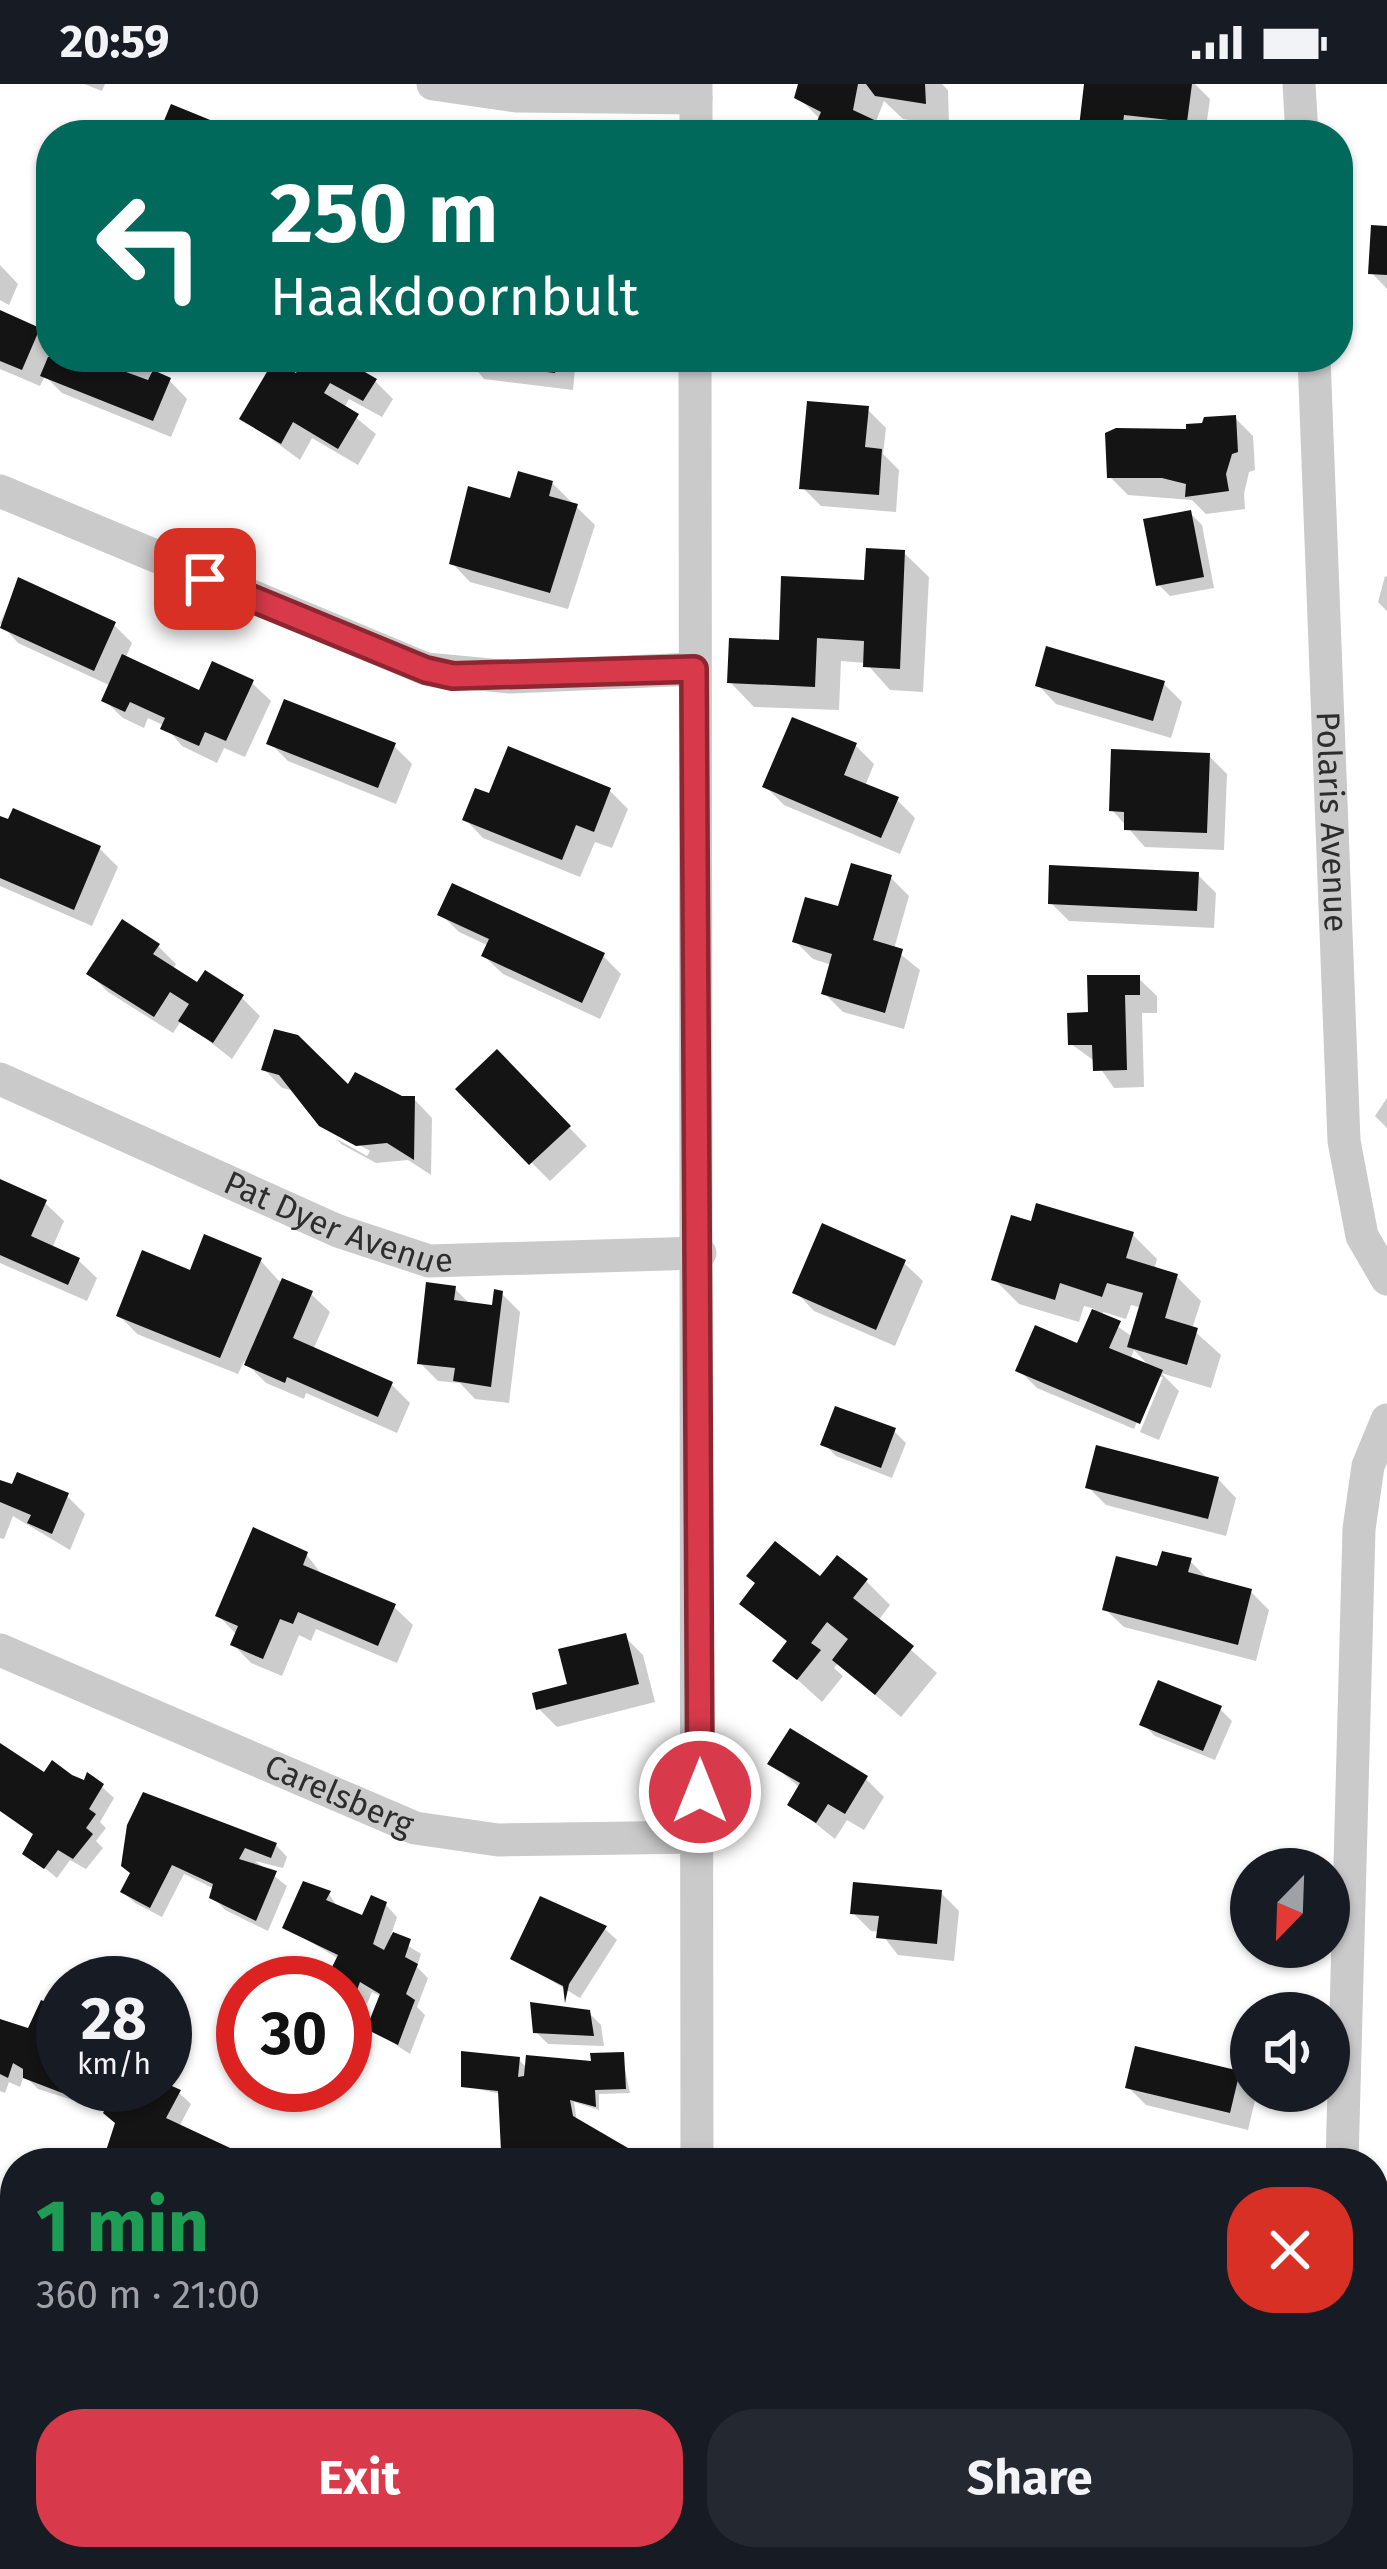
<!DOCTYPE html>
<html lang="en">
<head>
<meta charset="utf-8">
<style>
  body { margin:0; font-family:"Fira Sans",sans-serif; background:#242831; color:#f1f3f6; height:100vh; display:flex; flex-direction:column; font-size:45px; white-space:nowrap }
  * { box-sizing:border-box; margin:0 }
  p { font-size:39px; color:#9ea1a6 }
  .icon { flex:none; width:66px; height:66px; fill:none; stroke:currentColor; stroke-width:2; stroke-linecap:round; stroke-linejoin:round }
  .map { position:relative; flex:1; overflow:hidden }
  .details { position:absolute; left:0px; top:2064px; width:1389px; height:423px; display:flex; flex-direction:column; background:#171b24; border-radius:48px 48px 0 0; box-shadow:0 3px 9px #0004 }
  .details>* { flex:none }
  .banner { position:absolute; left:36px; top:36px; width:1317px; height:252px; border-radius:48px; box-shadow:0 3px 9px #0004; background:#00695c; color:#fff; overflow:hidden }
  .needle { width:78px; rotate:203deg }
  .buttons { position:absolute; left:1230px; top:1764px; display:grid; gap:24px }
  .buttons a { display:grid; place-items:center; width:120px; height:120px; border-radius:50%; background:#171b24; box-shadow:0 3px 9px #0004; font-size:60px }
  .speed { position:absolute; left:36px; top:1872px; display:flex; gap:24px; font-size:60px; font-weight:700; text-align:center }
  .speed>* { display:grid; place-content:center; width:156px; height:156px; border-radius:50%; background:#171b24; box-shadow:0 3px 9px #0004; line-height:1 }
  .speed small { font-size:30px; font-weight:400 }
  .speed .limit { border:18px solid #d22; background:#fff; color:#111 }
  .pin { position:absolute; display:grid; place-items:center; width:102px; height:102px; color:#fff; margin:-51px; border-radius:24px; box-shadow:0 6px 18px #0006 }
  .me { position:absolute; width:132px; margin:-66px; rotate:0deg; stroke-linejoin:round; filter:drop-shadow(0 0 9px #0008) }
  .turn { display:flex; align-items:center; gap:42px; height:252px; padding:0 36px; font-size:54px }
  .turn .icon { width:156px; height:156px; stroke-width:2.5 }
  .turn b { display:block; font-size:84px; line-height:102px }
  .round { display:grid; place-items:center; flex:none; width:126px; height:126px; border-radius:48px; background:#242831 }
  .overview { display:flex; align-items:center; justify-content:space-between; height:204px; padding:0 36px }
  h1 { font-size:72px; font-weight:700; line-height:90px; color:#1e9e55 }
  .button { display:flex; gap:24px; margin-top:auto; padding:24px 36px }
  .button a { flex:1; height:138px; border-radius:48px; background:#d93a4b; color:#fff; font-size:48px; font-weight:700; line-height:138px; text-align:center }
  .button a+a { background:#242831; color:#f1f3f6 }
  .status { display:flex; justify-content:space-between; align-items:center; height:84px; padding:0 60px; background:#171b24; direction:ltr }
  .status svg { height:33px; fill:currentColor }
  .map>svg:first-child { display:block }
  .shadow { fill:#0003; fill-rule:evenodd }
  .building { fill:#141414 }
  .lines { fill:none; stroke-linecap:round; stroke-linejoin:round }
  .minor { stroke:#cacaca; stroke-width:33 }
  .route-casing { stroke:#8d2631; stroke-width:30 }
  .route { stroke:#d93a4b; stroke-width:21 }
  .labels { text-anchor:middle; dominant-baseline:central; stroke-width:12; stroke-linejoin:round; paint-order:stroke }
  .street-label { font-size:33px; fill:#2d2d2d; stroke:#fff }
</style>
</head>
<body>
<div class="status"><b>20:59</b><svg viewBox="0 0 49 12"><path d="M0 12V9h3v3zM5 12V6h3v6zM10 12V3h3v9zM15 12V0h3v12zM26 1h20v11H26zM47 4h2v5h-2z"/></svg></div>
<div class="map">
<svg width="1387" height="2485" viewBox="0 0 1387 2485">
  <rect width="100%" height="100%" fill="#fff"/>
  <path class="shadow" d="M 84,0 L 105,0 L 102,7 Z
    M 802,0 L 942,0 L 948,6 L 949,42 L 903,35 L 884,17 L 875,40 L 891,51 L 814,51 L 821,36 L 798,13 Z
    M 1087,0 L 1195,0 L 1210,15 L 1205,51 L 1091,51 L 1082,42 Z
    M 1387,145 L 1387,205 L 1371,188 Z
    M 0,181 L 18,200 L 9,221 L 0,216 Z
    M 0,230 L 38,246 L 51,259 L 51,273 L 142,273 L 151,289 L 169,296 L 187,315 L 171,353 L 62,309 L 45,292 L 40,302 L 0,285 Z
    M 309,273 L 333,273 L 375,297 L 393,315 L 382,333 L 349,315 L 344,324 L 376,350 L 358,381 L 312,354 L 300,376 L 243,334 L 297,293 Z
    M 466,273 L 576,273 L 573,306 L 484,295 Z
    M 867,325 L 886,344 L 883,370 L 899,386 L 896,428 L 821,422 L 802,403 Z
    M 1235,334 L 1253,352 L 1255,386 L 1249,388 L 1244,410 L 1245,425 L 1206,430 L 1192,416 L 1128,411 L 1110,393 L 1189,348 Z
    M 552,399 L 595,441 L 568,525 L 470,498 L 452,479 L 512,418 Z
    M 1190,429 L 1202,441 L 1214,504 L 1170,512 L 1158,500 Z
    M 904,469 L 929,493 L 923,608 L 890,606 L 866,579 L 841,577 L 839,626 L 754,623 L 730,598 Z
    M 1385,492 L 1387,493 L 1387,527 L 1378,518 Z
    M 19,497 L 114,541 L 132,559 L 125,575 L 200,610 L 252,599 L 271,617 L 245,673 L 224,664 L 217,679 L 182,662 L 165,642 L 148,634 L 144,644 L 123,634 L 104,616 L 111,602 L 18,559 L 0,539 Z
    M 1163,599 L 1182,618 L 1171,654 L 1056,620 L 1038,601 Z
    M 270,659 L 394,662 L 412,680 L 396,720 L 288,677 Z
    M 856,662 L 874,680 L 865,702 L 897,716 L 915,734 L 900,770 L 784,721 L 766,703 Z
    M 1209,672 L 1227,690 L 1224,766 L 1145,763 L 1112,726 Z
    M 610,707 L 628,725 L 612,764 L 595,758 L 580,793 L 483,754 L 465,735 L 490,712 Z
    M 0,735 L 100,765 L 118,783 L 92,842 L 0,802 Z
    M 1198,791 L 1216,809 L 1214,844 L 1069,837 L 1051,819 Z
    M 891,794 L 909,812 L 894,865 L 920,886 L 904,945 L 843,928 L 824,909 L 832,881 L 813,875 L 795,857 Z
    M 441,830 L 603,872 L 621,890 L 600,935 L 503,890 L 484,872 L 489,862 L 459,848 Z
    M 158,862 L 176,880 L 172,886 L 198,902 L 242,914 L 260,932 L 232,975 L 182,936 L 173,949 L 108,908 L 90,890 Z
    M 1138,894 L 1157,912 L 1157,929 L 1142,929 L 1144,1003 L 1114,1004 L 1096,978 L 1071,960 L 1091,931 Z
    M 497,969 L 587,1062 L 550,1097 L 459,1006 Z
    M 264,985 L 414,1015 L 432,1034 L 431,1091 L 408,1076 L 376,1079 L 341,1060 L 337,1055 L 367,1072 L 370,1067 L 324,1041 L 296,1007 L 282,1004 Z
    M 1387,1014 L 1387,1044 L 1375,1032 Z
    M 0,1099 L 45,1119 L 64,1137 L 52,1164 L 78,1176 L 97,1194 L 87,1217 L 0,1179 Z
    M 1133,1151 L 1157,1175 L 1154,1186 L 1176,1192 L 1201,1217 L 1192,1245 L 1221,1271 L 1211,1304 L 1161,1289 L 1179,1307 L 1159,1356 L 1140,1348 L 1163,1293 L 1156,1293 L 1134,1345 L 1037,1304 L 1019,1286 L 1079,1263 L 1095,1225 L 1084,1222 L 1079,1238 L 1019,1220 L 994,1195 ZM 1131,1221 L 1142,1224 L 1133,1253 L 1102,1232 L 1103,1228 L 1126,1235 ZM 1134,1266 L 1152,1285 L 1130,1276 Z
    M 261,1177 L 278,1196 L 311,1210 L 330,1228 L 313,1266 L 391,1300 L 410,1319 L 397,1349 L 306,1309 L 304,1315 L 266,1299 L 244,1277 L 238,1290 L 137,1250 L 119,1231 L 192,1189 Z
    M 904,1179 L 923,1197 L 895,1262 L 814,1227 L 796,1208 Z
    M 455,1205 L 472,1222 L 494,1225 L 501,1209 L 520,1228 L 509,1319 L 475,1315 L 460,1299 L 438,1297 L 420,1279 Z
    M 894,1347 L 906,1359 L 892,1394 L 836,1372 L 824,1360 Z
    M 1218,1395 L 1236,1414 L 1226,1452 L 1106,1421 L 1088,1403 Z
    M 0,1399 L 67,1412 L 85,1430 L 70,1466 L 13,1432 L 4,1455 L 0,1454 Z
    M 306,1470 L 323,1492 L 394,1523 L 413,1541 L 397,1579 L 316,1545 L 311,1557 L 299,1551 L 282,1592 L 251,1579 L 233,1560 L 237,1551 L 218,1531 Z
    M 1190,1477 L 1210,1497 L 1251,1508 L 1269,1526 L 1256,1577 L 1124,1543 L 1105,1525 L 1160,1486 Z
    M 866,1497 L 890,1521 L 878,1537 L 937,1589 L 901,1633 L 838,1579 L 834,1584 L 843,1592 L 822,1618 L 776,1576 L 789,1560 L 743,1519 Z
    M 625,1553 L 643,1571 L 655,1618 L 557,1643 L 539,1625 Z
    M 1220,1625 L 1232,1637 L 1215,1676 L 1155,1652 L 1143,1640 Z
    M 0,1663 L 45,1693 L 102,1703 L 114,1714 L 100,1738 L 106,1744 L 96,1757 L 103,1764 L 86,1785 L 70,1776 L 57,1794 L 26,1769 L 35,1752 L 0,1724 Z
    M 771,1679 L 866,1695 L 884,1713 L 864,1746 L 847,1736 L 835,1755 L 791,1720 L 800,1704 Z
    M 130,1742 L 276,1761 L 287,1773 L 283,1784 L 255,1777 L 287,1802 L 268,1847 L 225,1826 L 213,1813 L 215,1805 L 184,1790 L 162,1833 L 135,1819 L 123,1808 L 132,1790 Z
    M 941,1809 L 959,1827 L 954,1877 L 898,1871 L 880,1848 L 871,1847 L 853,1829 Z
    M 329,1810 L 339,1825 L 363,1835 L 386,1821 L 397,1833 L 391,1851 L 421,1870 L 417,1883 L 428,1894 L 417,1923 L 425,1931 L 410,1970 L 370,1944 L 382,1913 L 372,1908 L 367,1920 L 345,1910 L 345,1899 L 329,1897 L 339,1875 L 286,1843 Z
    M 605,1845 L 617,1856 L 580,1914 L 514,1874 Z
    M 43,1920 L 63,1928 L 63,2001 L 114,2001 L 113,2014 L 179,2009 L 191,2020 L 179,2043 L 248,2079 L 107,2079 L 118,2040 L 104,2026 L 38,2005 L 24,1991 L 20,2003 L 9,1998 L 5,2009 L 0,2007 L 0,1935 L 29,1948 Z
    M 589,1929 L 601,1941 L 604,1962 L 548,1960 L 536,1948 Z
    M 622,1971 L 630,2009 L 599,2010 L 599,2026 L 574,2018 L 577,2038 L 627,2066 L 632,2071 L 627,2079 L 510,2071 L 504,2066 L 501,2010 L 464,2002 L 519,1976 L 528,1985 L 594,1981 Z
    M 1239,1990 L 1257,2008 L 1248,2046 L 1146,2021 L 1128,2003 Z
    M 230,2472 L 351,2472 L 345,2482 L 351,2485 L 239,2485 Z
    M 796,2472 L 904,2472 L 894,2485 L 812,2485 Z"/>
  <path class="building" d="M 798,0 L 858,0 L 853,26 L 885,41 L 880,51 L 811,51 L 821,28 L 794,14 Z
    M 866,0 L 925,0 L 926,20 L 875,12 Z
    M 1084,0 L 1192,0 L 1187,38 L 1124,31 L 1122,48 L 1079,43 Z
    M 171,20 L 247,51 L 158,51 Z
    M 1371,141 L 1387,142 L 1387,191 L 1368,190 Z
    M 0,226 L 40,244 L 22,286 L 0,277 Z
    M 48,273 L 132,273 L 126,288 L 148,296 L 153,286 L 171,294 L 153,337 L 40,292 Z
    M 305,273 L 339,273 L 377,295 L 363,317 L 330,299 L 324,309 L 359,330 L 338,365 L 293,338 L 281,360 L 239,335 L 274,276 L 296,289 Z
    M 463,273 L 557,273 L 555,289 L 463,278 Z
    M 807,317 L 869,322 L 865,363 L 882,365 L 879,411 L 799,405 Z
    M 1236,331 L 1238,368 L 1232,370 L 1226,390 L 1229,407 L 1185,413 L 1186,400 L 1162,394 L 1107,394 L 1105,349 L 1116,344 L 1186,345 L 1186,340 L 1202,339 L 1204,333 Z
    M 518,387 L 553,397 L 549,412 L 578,420 L 550,509 L 449,480 L 468,402 L 510,414 Z
    M 1191,426 L 1204,493 L 1156,502 L 1143,435 Z
    M 866,464 L 905,466 L 900,585 L 863,583 L 864,557 L 817,554 L 815,603 L 727,599 L 729,554 L 779,556 L 781,492 L 864,496 Z
    M 18,493 L 116,538 L 94,587 L 0,544 Z
    M 1046,562 L 1165,597 L 1153,637 L 1035,602 Z
    M 122,570 L 199,606 L 212,577 L 254,596 L 226,657 L 205,648 L 199,662 L 160,645 L 165,634 L 130,618 L 125,628 L 101,617 Z
    M 284,615 L 396,659 L 378,704 L 266,660 Z
    M 792,633 L 857,659 L 844,691 L 899,713 L 881,754 L 762,703 Z
    M 508,662 L 611,704 L 594,748 L 576,741 L 562,776 L 462,736 L 475,704 L 489,709 Z
    M 1111,665 L 1210,669 L 1207,749 L 1124,746 L 1124,728 L 1109,727 Z
    M 13,724 L 101,762 L 74,826 L 0,794 L 0,732 L 8,735 Z
    M 851,779 L 892,791 L 873,856 L 903,865 L 885,929 L 821,910 L 832,870 L 792,858 L 805,813 L 838,822 Z
    M 1049,781 L 1199,788 L 1197,827 L 1048,820 Z
    M 452,799 L 605,869 L 582,919 L 481,872 L 489,855 L 437,831 Z
    M 122,835 L 160,860 L 153,870 L 197,898 L 205,886 L 244,911 L 213,959 L 178,937 L 189,920 L 170,908 L 154,933 L 86,890 Z
    M 1087,891 L 1140,891 L 1140,911 L 1125,911 L 1127,986 L 1093,987 L 1092,961 L 1068,961 L 1067,929 L 1088,928 Z
    M 274,945 L 298,951 L 348,1000 L 355,988 L 402,1012 L 415,1012 L 414,1076 L 387,1059 L 356,1062 L 319,1042 L 279,991 L 261,986 Z
    M 497,965 L 571,1042 L 529,1081 L 455,1005 Z
    M 0,1095 L 47,1116 L 31,1152 L 80,1174 L 68,1201 L 0,1171 Z
    M 1036,1119 L 1134,1148 L 1126,1174 L 1178,1190 L 1165,1234 L 1198,1244 L 1187,1281 L 1127,1263 L 1143,1209 L 1107,1199 L 1102,1213 L 1060,1199 L 1055,1216 L 991,1196 L 1011,1131 L 1031,1137 Z
    M 822,1139 L 906,1176 L 876,1246 L 792,1209 Z
    M 204,1150 L 262,1174 L 220,1274 L 116,1232 L 142,1166 L 190,1186 Z
    M 282,1194 L 313,1207 L 293,1254 L 393,1298 L 378,1333 L 287,1293 L 285,1299 L 244,1281 Z
    M 426,1198 L 456,1202 L 454,1216 L 492,1221 L 494,1205 L 503,1207 L 491,1303 L 453,1297 L 455,1284 L 417,1280 Z
    M 1092,1225 L 1121,1237 L 1109,1264 L 1163,1286 L 1140,1340 L 1015,1287 L 1035,1241 L 1077,1259 Z
    M 835,1322 L 896,1344 L 881,1384 L 820,1361 Z
    M 1096,1361 L 1219,1393 L 1208,1435 L 1085,1404 Z
    M 17,1388 L 69,1409 L 52,1450 L 27,1439 L 31,1431 L 0,1418 L 0,1396 L 12,1400 Z
    M 253,1443 L 308,1468 L 303,1481 L 396,1520 L 378,1562 L 298,1528 L 293,1540 L 280,1535 L 263,1575 L 230,1561 L 238,1542 L 215,1532 Z
    M 775,1457 L 820,1492 L 837,1471 L 868,1495 L 853,1514 L 914,1562 L 875,1611 L 832,1576 L 848,1555 L 827,1538 L 811,1559 L 821,1566 L 797,1596 L 772,1577 L 787,1557 L 739,1520 L 755,1499 L 746,1492 Z
    M 1162,1467 L 1192,1474 L 1188,1488 L 1252,1505 L 1238,1561 L 1102,1526 L 1116,1472 L 1157,1482 Z
    M 626,1549 L 639,1600 L 536,1626 L 532,1609 L 567,1600 L 558,1565 Z
    M 1158,1596 L 1222,1622 L 1203,1667 L 1139,1641 Z
    M 790,1644 L 868,1692 L 845,1730 L 828,1720 L 816,1739 L 787,1721 L 800,1699 L 767,1680 Z
    M 0,1659 L 44,1688 L 52,1676 L 72,1691 L 84,1696 L 87,1688 L 104,1700 L 89,1725 L 96,1730 L 86,1744 L 93,1750 L 73,1775 L 58,1766 L 44,1785 L 22,1770 L 33,1750 L 0,1727 Z
    M 143,1708 L 277,1759 L 271,1774 L 245,1764 L 239,1775 L 277,1787 L 256,1837 L 209,1814 L 213,1800 L 172,1781 L 150,1824 L 120,1808 L 130,1789 L 121,1782 L 127,1741 Z
    M 303,1797 L 331,1807 L 326,1816 L 362,1831 L 371,1811 L 387,1818 L 373,1860 L 384,1866 L 393,1848 L 411,1855 L 405,1873 L 418,1880 L 406,1910 L 415,1916 L 398,1961 L 366,1945 L 380,1910 L 360,1898 L 355,1911 L 345,1906 L 345,1899 L 325,1897 L 338,1871 L 282,1844 Z
    M 853,1798 L 942,1806 L 937,1860 L 876,1854 L 879,1832 L 850,1830 Z
    M 540,1812 L 607,1842 L 569,1900 L 565,1919 L 563,1902 L 510,1875 Z
    M 41,1916 L 63,1925 L 56,1958 L 63,1961 L 63,2001 L 98,2001 L 91,2020 L 23,1994 L 23,1985 L 13,1979 L 8,1994 L 0,1990 L 0,1935 L 28,1944 Z
    M 530,1918 L 590,1926 L 594,1952 L 533,1949 Z
    M 1135,1962 L 1240,1987 L 1230,2029 L 1125,2004 Z
    M 461,1967 L 520,1973 L 518,1993 L 524,1992 L 526,1971 L 591,1977 L 590,1969 L 624,1968 L 626,2005 L 595,2006 L 596,2023 L 570,2016 L 573,2032 L 628,2064 L 620,2079 L 567,2079 L 546,2067 L 501,2067 L 498,2007 L 461,2003 Z
    M 165,1999 L 181,2006 L 166,2034 L 243,2070 L 239,2079 L 169,2079 L 150,2069 L 146,2079 L 102,2079 L 115,2039 L 103,2029 L 117,2001 Z
    M 0,2270 L 15,2277 L 15,2347 L 0,2333 Z
    M 226,2472 L 333,2472 L 358,2485 L 244,2485 Z
    M 796,2472 L 872,2472 L 862,2485 L 813,2485 Z
    M 1040,2472 L 1062,2472 L 1072,2485 L 1023,2485 Z"/>
  <g class="lines">
    <g class="minor">
      <path d="M 433,0 L 516,12 L 696,14"/>
      <path d="M 1299,0 L 1302,51"/>
      <path d="M 696,51 L 696,0"/>
      <path d="M 695,273 L 697,2079"/>
      <path id="s1" d="M 1314,273 L 1344,1057 L 1362,1152 L 1387,1195"/>
      <path d="M 0,407 L 426,585 L 511,593 L 694,585"/>
      <path id="s2" d="M 0,995 L 338,1147 L 429,1177 L 700,1169"/>
      <path id="s3" d="M 0,1566 L 415,1744 L 498,1756 L 701,1753"/>
      <path d="M 1342,2079 L 1359,1445 L 1368,1382 L 1387,1336"/>
      <path d="M 0,2179 L 15,2186"/>
      <path d="M 510,2472 L 525,2485"/>
      <path d="M 646,2485 L 650,2472"/>
      <path d="M 1332,2485 L 1332,2472"/>
    </g>
  </g>
  <g class="lines">
    <g class="route-casing">
      <path id="route" d="M 205,495 L 426,586 L 453,592 L 694,585 L 700,1708"/>
    </g>
    <use href="#route" class="route"/>
  </g>
  <g class="labels">
    <g class="street-label">
      <text stroke="none"><textPath href="#s1" startOffset="465">Polaris Avenue</textPath></text>
      <text stroke="none"><textPath href="#s2" startOffset="369">Pat Dyer Avenue</textPath></text>
      <text stroke="none"><textPath href="#s3" startOffset="369">Carelsberg</textPath></text>
    </g>
  </g>
</svg>
<div class="buttons">
<a><svg class="needle" viewBox="-14 -14 28 28"><path d="M0-13l5 13h-10z" fill="#e53935"/><path d="M0 13l5-13h-10z" fill="#9ea1a6"/></svg></a>
<a><svg class="icon" aria-label="sound" viewBox="0 0 24 24"><path d="M4 9h4l5-4v14l-5-4H4zM17 9q2 3 0 6"/></svg></a>
</div>
<div class="speed"><div>28<small>km/h</small></div><div class="limit">30</div></div>
<div class="pin" style="left:205px;top:495px;background:#d93025"><svg class="icon" aria-label="arrive" viewBox="0 0 24 24"><path d="M6 21V4h12l-3 4 3 4H6"/></svg></div>
<svg class="me" style="left:700px;top:1708px" viewBox="-20 -20 40 40"><circle r="17" fill="#d93a4b" stroke="#fff" stroke-width="3"/><path d="M0-11L8 9 0 5-8 9z" fill="#fff"/></svg>
<div class="banner">
<div class="turn"><svg class="icon" aria-label="left" viewBox="0 0 24 24"><path d="M17 20v-9H6M10 6l-5 5 5 5"/></svg><div><b>250 m</b>Haakdoornbult</div></div>
</div>
<section class="details">
<div class="overview"><div><h1>1 min</h1><p>360 m · 21:00</p></div><a class="round" style="background:#d93025;color:#fff"><svg class="icon" aria-label="close" viewBox="0 0 24 24"><path d="M6 6l12 12M18 6L6 18"/></svg></a></div>
<div class="button"><a>Exit</a><a>Share</a></div>
</section>
</div>
</body>
</html>
